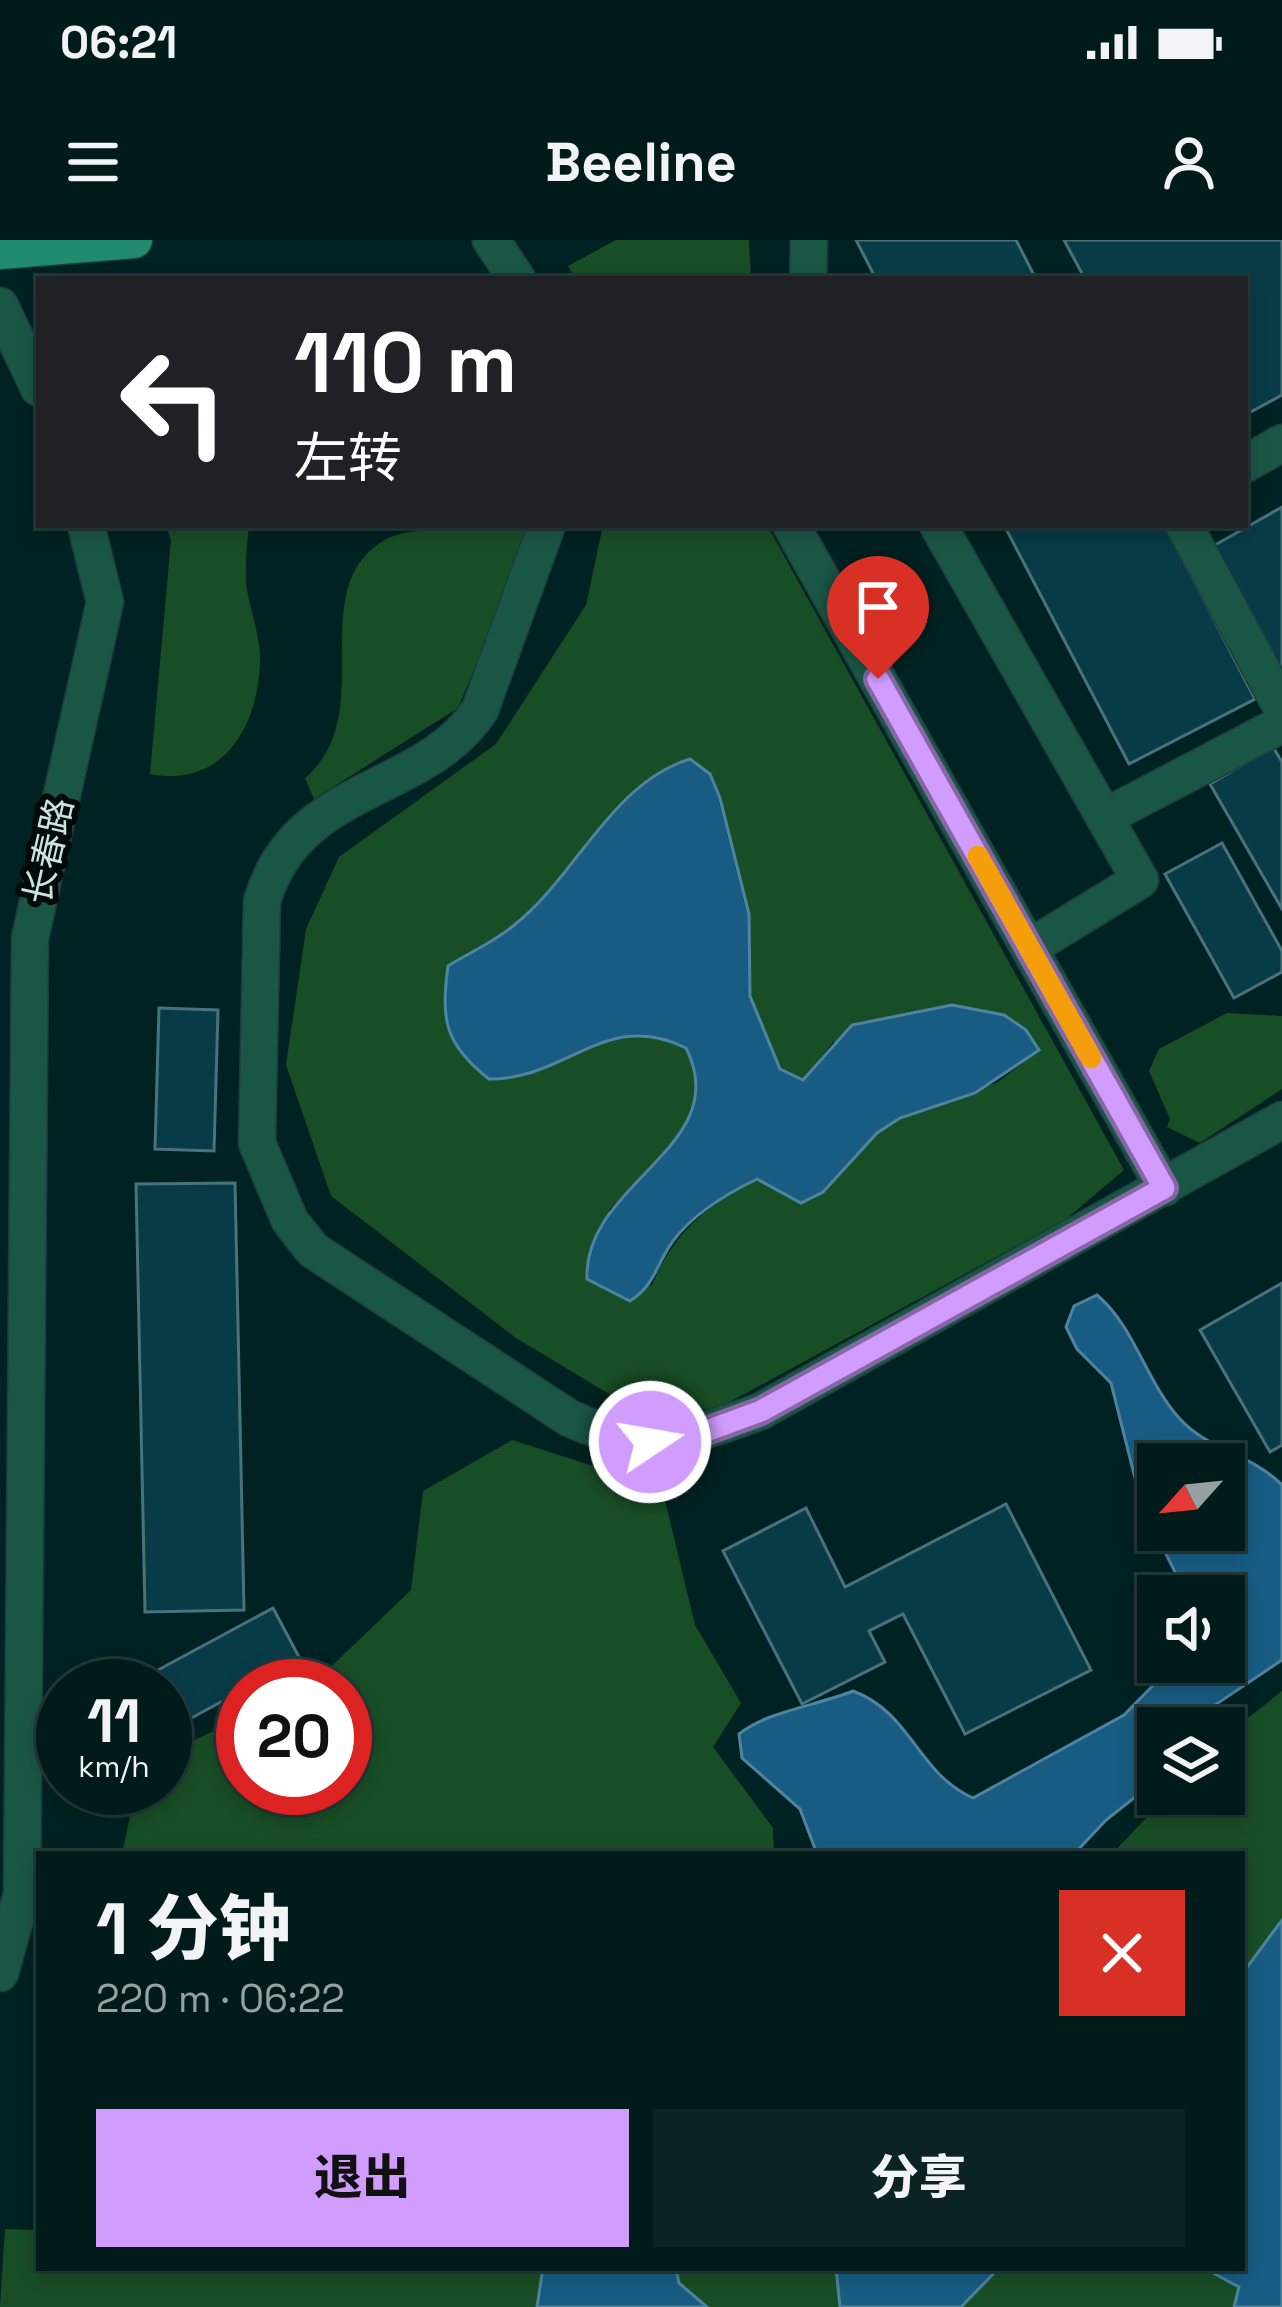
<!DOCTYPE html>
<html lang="zh">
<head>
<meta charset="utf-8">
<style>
  body { margin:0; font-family:"Space Grotesk","Noto Sans SC",sans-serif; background:#0b2323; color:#f1f3f6; height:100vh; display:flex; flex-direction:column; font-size:45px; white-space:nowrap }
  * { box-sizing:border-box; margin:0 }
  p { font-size:39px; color:#96a1a2 }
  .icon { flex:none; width:66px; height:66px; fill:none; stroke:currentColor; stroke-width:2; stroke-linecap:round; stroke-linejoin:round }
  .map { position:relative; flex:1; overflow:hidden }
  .sheet { position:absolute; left:36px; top:1611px; width:1209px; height:420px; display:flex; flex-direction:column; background:#011a1a; border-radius:0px; box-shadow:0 6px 18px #0003,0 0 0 3px #233839 }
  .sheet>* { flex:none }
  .banner { position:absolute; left:36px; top:36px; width:1212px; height:252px; border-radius:0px; box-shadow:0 6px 18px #0003,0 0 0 3px #233839; background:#202124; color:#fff; overflow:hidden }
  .needle { width:78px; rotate:243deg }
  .fabs { position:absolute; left:1137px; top:1203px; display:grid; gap:24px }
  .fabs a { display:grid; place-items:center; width:108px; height:108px; border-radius:0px; background:#011a1a; box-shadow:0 6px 18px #0003,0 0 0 3px #233839; font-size:60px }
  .speed { position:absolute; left:36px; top:1419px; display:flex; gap:24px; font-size:60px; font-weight:700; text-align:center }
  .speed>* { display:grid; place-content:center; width:156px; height:156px; border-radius:50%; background:#011a1a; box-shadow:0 6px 18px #0003,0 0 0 3px #233839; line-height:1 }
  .speed small { font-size:30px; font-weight:400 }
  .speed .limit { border:18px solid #d22; background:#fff; color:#111 }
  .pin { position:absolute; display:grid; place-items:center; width:102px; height:102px; color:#fff; margin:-123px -51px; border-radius:50% 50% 50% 0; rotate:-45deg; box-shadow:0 0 12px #0007 }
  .pin .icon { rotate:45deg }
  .me { position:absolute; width:132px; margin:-66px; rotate:78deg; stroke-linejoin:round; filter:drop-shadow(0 0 9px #0008) }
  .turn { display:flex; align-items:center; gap:42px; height:252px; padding:0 60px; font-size:54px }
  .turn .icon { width:156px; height:156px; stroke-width:2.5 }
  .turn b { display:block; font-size:84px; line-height:102px }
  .round { display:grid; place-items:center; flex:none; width:126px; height:126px; border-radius:0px; background:#0b2323 }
  .head { display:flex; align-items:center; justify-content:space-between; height:204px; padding:0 60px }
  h1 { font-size:72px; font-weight:800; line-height:90px }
  .cta { display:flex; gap:24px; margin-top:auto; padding:24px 60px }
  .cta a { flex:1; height:138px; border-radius:0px; background:#d09dfe; color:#111; font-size:48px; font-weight:800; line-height:138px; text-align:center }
  .cta a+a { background:#0b2323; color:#f1f3f6 }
  .status { display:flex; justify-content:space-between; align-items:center; height:84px; padding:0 60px; background:#011a1a; direction:ltr }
  .status svg { height:33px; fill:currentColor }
  header { display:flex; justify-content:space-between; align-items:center; height:156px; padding:0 60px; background:#011a1a; font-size:54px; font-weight:800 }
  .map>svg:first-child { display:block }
  .green { fill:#184e25; fill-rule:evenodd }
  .water { fill:#185c83; stroke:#4e84a0; stroke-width:3; fill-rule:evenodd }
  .building { fill:#073b47; stroke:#4a727c; stroke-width:3 }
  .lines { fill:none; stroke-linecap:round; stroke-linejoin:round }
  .minor-casing { stroke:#1d3d3d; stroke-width:39 }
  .major-casing { stroke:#1d3d3d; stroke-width:39 }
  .minor { stroke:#1a5646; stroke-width:36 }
  .major { stroke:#218b6f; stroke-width:36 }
  .route-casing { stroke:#8766a5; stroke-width:30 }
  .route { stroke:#d09dfe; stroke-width:21 }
  .slow { stroke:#f59e0b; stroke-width:21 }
  .labels { text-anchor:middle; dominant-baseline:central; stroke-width:12; stroke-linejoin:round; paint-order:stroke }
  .street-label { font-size:36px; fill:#cce3e2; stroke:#000a0a }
</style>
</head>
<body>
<div class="status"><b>06:21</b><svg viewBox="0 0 49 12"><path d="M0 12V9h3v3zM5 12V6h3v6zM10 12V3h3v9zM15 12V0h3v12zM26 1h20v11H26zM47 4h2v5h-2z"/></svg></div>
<header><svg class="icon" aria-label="menu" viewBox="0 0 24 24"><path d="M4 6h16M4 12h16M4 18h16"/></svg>Beeline<svg class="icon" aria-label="person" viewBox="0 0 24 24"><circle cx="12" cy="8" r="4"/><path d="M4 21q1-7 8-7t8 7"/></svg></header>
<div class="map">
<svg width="1282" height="2067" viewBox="0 0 1282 2067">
  <rect width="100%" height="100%" fill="#012222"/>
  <path class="green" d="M 616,0 L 749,0 L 751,39 L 576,39 L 568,26 Z
    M 166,285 L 249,285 C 247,306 244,329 247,350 C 251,373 261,399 260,422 C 258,489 221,548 150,534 L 171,300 Z
    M 450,285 L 535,285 L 458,468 L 314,559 L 305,538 C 380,474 304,354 380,303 C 401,288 427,293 450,285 Z
    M 610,285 L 767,285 L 1124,930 L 1066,979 L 715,1170 L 624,1163 L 516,1098 L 331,956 L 286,825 L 306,689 L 339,617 L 496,504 L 586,365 L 602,290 ZM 629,554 L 749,674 L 750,756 L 779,829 L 803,840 L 833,802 L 1039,810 L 998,842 L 900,878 L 877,893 L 823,952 L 801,963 L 757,939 C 707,964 672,995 651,1047 L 609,970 C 639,939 690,899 699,854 C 703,838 692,822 685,808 L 639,793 L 612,796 L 448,726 L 514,686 L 598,597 Z
    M 1227,773 L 1282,776 L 1282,849 L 1200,903 L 1167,887 L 1170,879 L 1149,831 L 1159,809 Z
    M 512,1200 L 662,1248 L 695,1385 L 741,1463 L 713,1507 L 773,1588 L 774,1614 L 122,1614 L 136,1548 L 165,1548 L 165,1514 L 243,1477 L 243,1548 L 345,1548 L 345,1446 L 311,1446 L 411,1350 L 423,1251 Z
    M 1282,1451 L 1282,2067 L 0,2067 L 5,1989 L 37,1990 L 39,1984 L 39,2028 L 1242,2028 L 1242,1614 L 1112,1614 L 1169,1554 L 1224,1554 L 1224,1497 Z"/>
  <path class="water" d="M 690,519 L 710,534 L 720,558 L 749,674 L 750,756 L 780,829 L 803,840 L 852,785 L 952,765 L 1004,775 L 1026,790 L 1039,810 L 975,853 L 900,878 L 877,893 L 823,952 L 801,963 L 757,939 C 728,953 693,974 673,1001 C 656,1024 656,1044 630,1061 L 587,1039 C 583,942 736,907 686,808 C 606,768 567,840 489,839 C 444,804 441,779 448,726 C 469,713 494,702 513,686 C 576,637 611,543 690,519 Z
    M 1097,1055 C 1135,1087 1146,1142 1180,1179 C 1208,1210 1253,1215 1282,1245 L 1282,1420 L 1212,1467 L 1198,1488 L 1158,1488 L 1158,1539 L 1106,1580 L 1074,1614 L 817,1614 L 800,1569 L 742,1518 L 739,1494 C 768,1471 816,1466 853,1451 C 912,1473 917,1533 973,1558 L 1124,1475 L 1176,1422 L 1224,1422 L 1224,1356 L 1187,1356 L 1142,1266 L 1111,1143 L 1077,1109 L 1066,1087 L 1074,1066 ZM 1158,1224 L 1224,1224 L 1224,1290 L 1158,1290 Z
    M 1282,1680 L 1282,2067 L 1234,2067 L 1239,2047 L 1204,2028 L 1242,2028 L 1242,1734 Z
    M 543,2028 L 676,2028 L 679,2043 L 707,2067 L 537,2067 Z
    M 836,2028 L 999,2028 L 961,2067 L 840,2067 Z"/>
  <path class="building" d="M 856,0 L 1016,0 L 1036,39 L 876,39 Z
    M 1064,0 L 1282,0 L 1282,155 L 1245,175 L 1245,39 L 1085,39 Z
    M 1282,267 L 1282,439 L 1208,309 Z
    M 1004,285 L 1165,285 L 1255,459 L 1129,524 Z
    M 1273,507 L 1282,522 L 1282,669 L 1210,544 Z
    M 1222,603 L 1282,711 L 1282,732 L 1234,758 L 1165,634 Z
    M 159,768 L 218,770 L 214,911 L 155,909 Z
    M 235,943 L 244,1370 L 145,1372 L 136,944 Z
    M 1282,1043 L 1282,1205 L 1270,1212 L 1200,1090 Z
    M 1006,1264 L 1091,1430 L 965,1494 L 903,1374 L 869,1391 L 885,1422 L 802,1464 L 723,1311 L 806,1268 L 845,1347 Z
    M 273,1368 L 300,1419 L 173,1488 L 165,1474 L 165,1446 L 150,1446 L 145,1437 Z"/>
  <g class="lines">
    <g class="minor-casing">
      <path id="minor" d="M 491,0 L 517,39
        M 808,39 L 809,0
        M 0,66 L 39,148
        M 1245,224 L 1282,203
        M 547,285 L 480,470 C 423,556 297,542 262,661 L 257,903 L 290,981 L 313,1010 L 569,1178 C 646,1213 685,1199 761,1171 L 1282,880
        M 791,285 L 1164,948
        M 938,285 L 1140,640 L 1029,708
        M 1184,285 L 1282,468
        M 1105,577 L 1282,484
        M 0,1733 L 22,1654 L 30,698 L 105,362 L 86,285"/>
    </g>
    <g class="major-casing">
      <path id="major" d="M 0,11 L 134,0"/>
    </g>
    <use href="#minor" class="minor"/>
    <use href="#major" class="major"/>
  </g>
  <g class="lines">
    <g class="route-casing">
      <path id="route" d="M 650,1202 L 701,1193 L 761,1171 L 1164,948 L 878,439"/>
    </g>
    <use href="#route" class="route"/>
    <path class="slow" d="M 978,616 L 1091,818"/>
  </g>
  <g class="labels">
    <g class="street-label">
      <text transform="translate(49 611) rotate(-77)">长春路</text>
    </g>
  </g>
</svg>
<div class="fabs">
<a><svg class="needle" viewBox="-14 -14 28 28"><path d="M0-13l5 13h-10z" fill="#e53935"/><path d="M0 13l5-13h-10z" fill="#96a1a2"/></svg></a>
<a><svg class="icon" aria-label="sound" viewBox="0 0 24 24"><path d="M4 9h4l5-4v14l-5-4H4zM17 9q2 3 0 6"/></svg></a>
<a><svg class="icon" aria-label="layers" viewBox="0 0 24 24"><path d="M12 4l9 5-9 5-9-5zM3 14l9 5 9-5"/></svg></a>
</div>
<div class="speed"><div>11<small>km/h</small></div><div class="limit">20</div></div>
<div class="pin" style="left:878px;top:439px;background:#d93025"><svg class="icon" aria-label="arrive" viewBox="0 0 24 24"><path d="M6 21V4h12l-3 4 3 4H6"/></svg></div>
<svg class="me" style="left:650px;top:1202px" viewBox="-20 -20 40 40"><circle r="17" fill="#d09dfe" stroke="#fff" stroke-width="3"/><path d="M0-11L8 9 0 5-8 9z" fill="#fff"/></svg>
<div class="banner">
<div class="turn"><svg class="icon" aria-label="left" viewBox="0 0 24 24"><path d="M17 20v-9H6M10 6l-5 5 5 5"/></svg><div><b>110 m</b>左转</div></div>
</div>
<section class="sheet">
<div class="head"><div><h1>1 分钟</h1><p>220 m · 06:22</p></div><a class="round" style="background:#d93025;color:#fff"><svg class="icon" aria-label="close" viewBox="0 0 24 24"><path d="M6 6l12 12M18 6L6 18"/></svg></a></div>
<div class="cta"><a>退出</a><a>分享</a></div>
</section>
</div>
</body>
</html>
